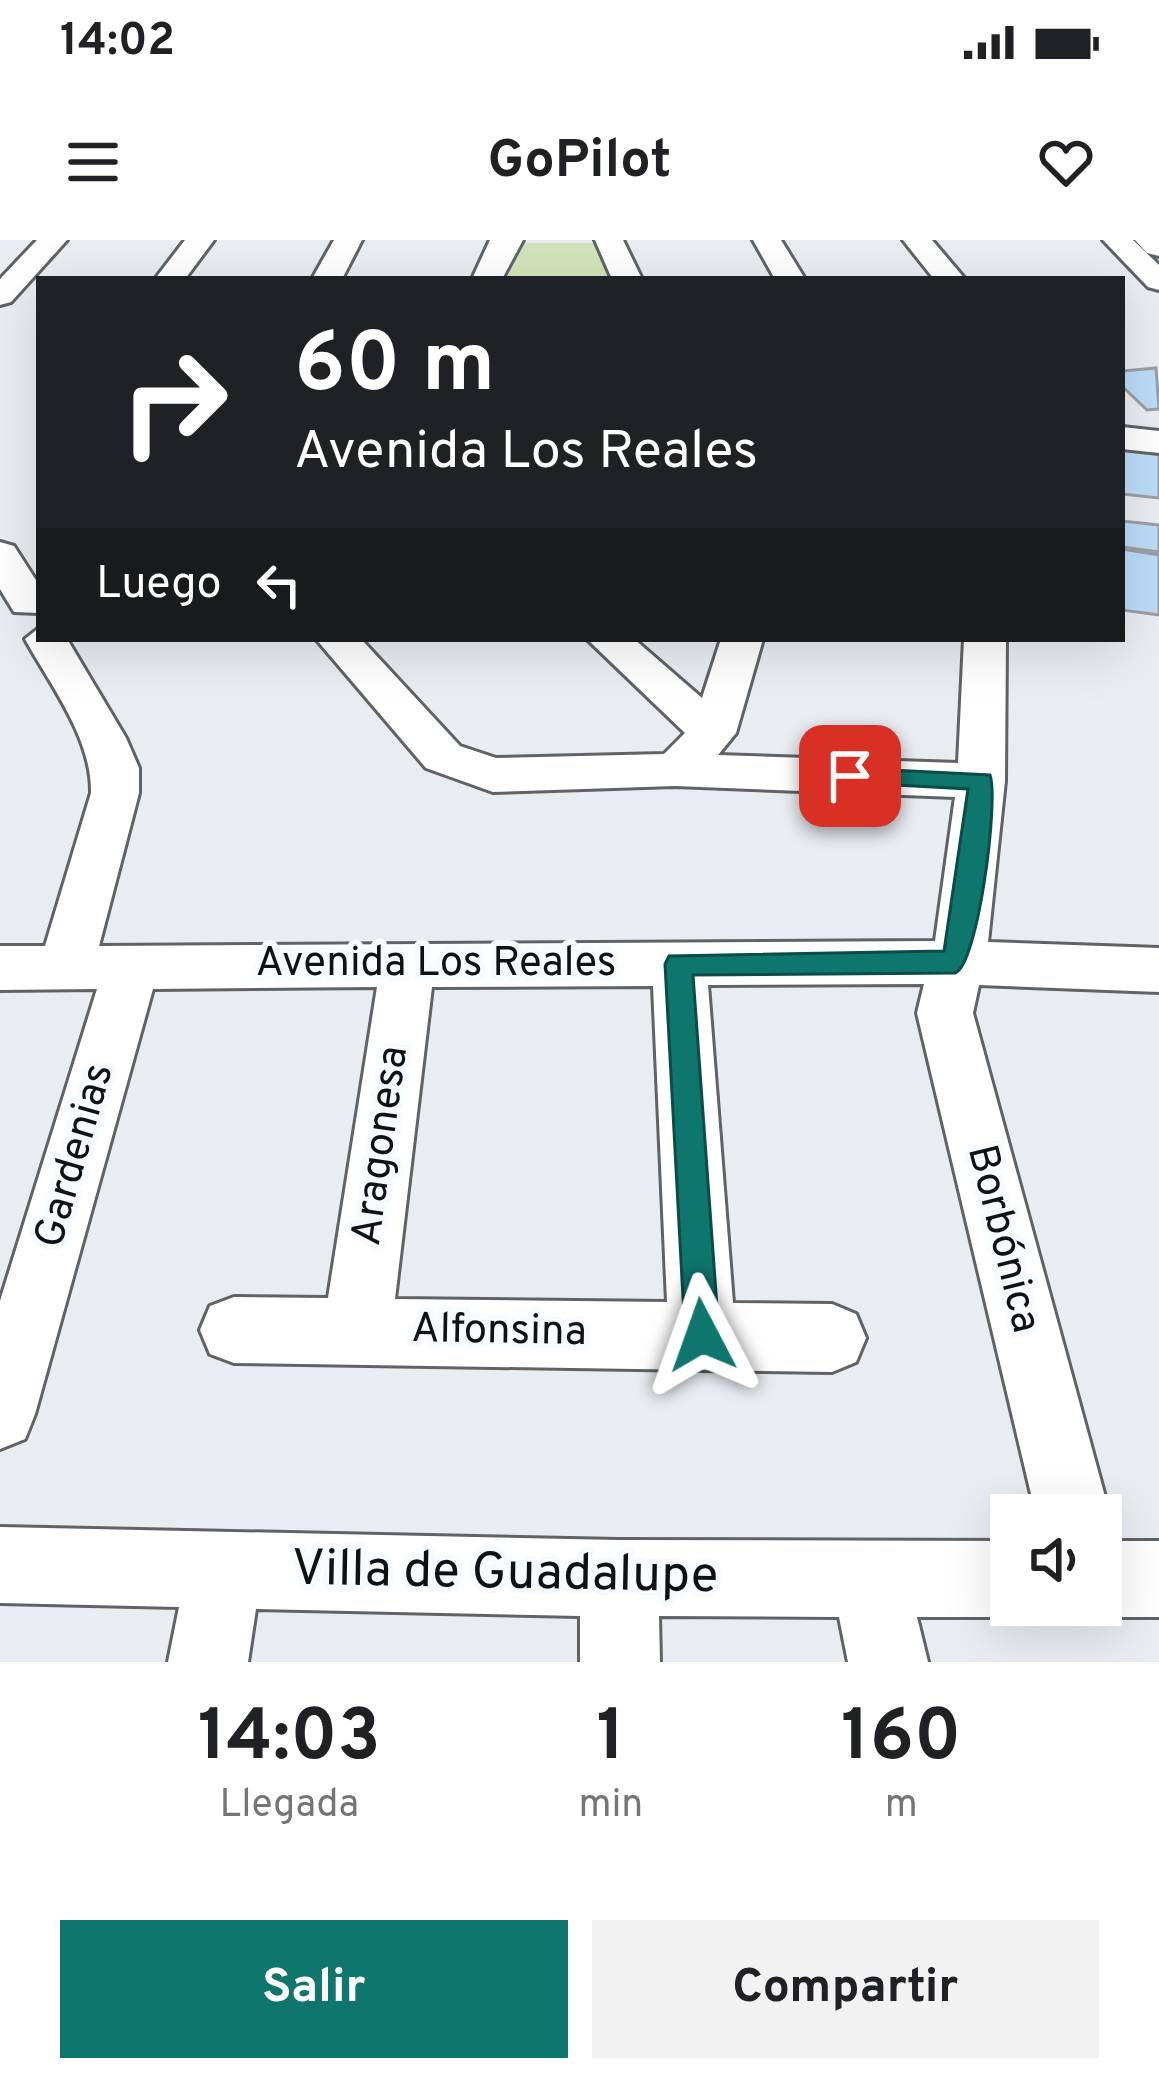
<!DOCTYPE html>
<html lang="es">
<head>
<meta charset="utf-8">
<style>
  body { margin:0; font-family:Overpass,sans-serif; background:#f2f2f2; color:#202124; height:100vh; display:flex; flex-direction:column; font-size:45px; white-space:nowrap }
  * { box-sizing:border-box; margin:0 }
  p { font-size:39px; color:#757577 }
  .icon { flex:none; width:66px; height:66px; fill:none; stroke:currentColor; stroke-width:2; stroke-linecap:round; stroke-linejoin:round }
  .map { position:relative; height:1422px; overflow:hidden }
  .side { display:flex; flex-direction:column; background:#fff; flex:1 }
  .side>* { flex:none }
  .hud { position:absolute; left:36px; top:36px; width:1089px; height:366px; border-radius:0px; box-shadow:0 12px 48px #0002; background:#202124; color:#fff; overflow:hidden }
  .controls { position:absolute; left:990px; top:1254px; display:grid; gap:24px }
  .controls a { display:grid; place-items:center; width:132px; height:132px; border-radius:0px; background:#fff; box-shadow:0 12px 48px #0002; font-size:60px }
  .pin { position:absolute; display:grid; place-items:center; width:102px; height:102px; color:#fff; margin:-51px; border-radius:24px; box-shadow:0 6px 18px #0006 }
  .me { position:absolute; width:132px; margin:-66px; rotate:356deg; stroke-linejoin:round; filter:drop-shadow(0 0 9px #0008) }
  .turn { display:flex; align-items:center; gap:42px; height:252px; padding:0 60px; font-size:54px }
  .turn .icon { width:156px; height:156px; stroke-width:2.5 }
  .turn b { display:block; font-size:84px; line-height:102px }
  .then { display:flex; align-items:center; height:114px; padding:0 60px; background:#0003; gap:24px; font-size:45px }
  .eta { display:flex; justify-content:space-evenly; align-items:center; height:204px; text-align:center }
  .eta b { font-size:72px; font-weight:700; line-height:84px }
  .cta { display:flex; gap:24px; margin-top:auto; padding:24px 60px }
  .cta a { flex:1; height:138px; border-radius:0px; background:#0f766e; color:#fff; font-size:48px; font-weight:700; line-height:138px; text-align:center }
  .cta a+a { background:#f2f2f2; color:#202124 }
  .status { display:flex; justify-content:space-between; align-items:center; height:84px; padding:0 60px; background:#fff; direction:ltr }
  .status svg { height:33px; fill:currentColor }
  header { display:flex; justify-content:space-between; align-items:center; height:156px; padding:0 60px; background:#fff; font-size:54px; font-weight:700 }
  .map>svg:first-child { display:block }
  .green { fill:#d3e3b9 }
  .building { fill:#bcdcf8; stroke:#9b9fa3; stroke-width:3 }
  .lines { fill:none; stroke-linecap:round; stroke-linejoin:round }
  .minor-casing { stroke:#5f6366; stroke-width:6 }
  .major-casing { stroke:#5f6366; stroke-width:6 }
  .minor { fill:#fff; fill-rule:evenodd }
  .major { fill:#fff; fill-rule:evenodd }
  .route { fill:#0f766e; stroke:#0a4d48; stroke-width:3 }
  .labels { text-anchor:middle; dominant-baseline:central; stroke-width:12; stroke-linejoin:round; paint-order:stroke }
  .street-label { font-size:42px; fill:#101113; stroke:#f6fbff }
  .near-street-label { font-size:51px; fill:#101113; stroke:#f6fbff }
</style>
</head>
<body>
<div class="status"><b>14:02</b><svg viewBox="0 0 49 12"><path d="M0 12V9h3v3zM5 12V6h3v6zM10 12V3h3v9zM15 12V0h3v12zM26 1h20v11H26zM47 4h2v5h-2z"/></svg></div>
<header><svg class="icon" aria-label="menu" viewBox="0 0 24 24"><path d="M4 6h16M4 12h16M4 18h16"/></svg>GoPilot<svg class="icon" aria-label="heart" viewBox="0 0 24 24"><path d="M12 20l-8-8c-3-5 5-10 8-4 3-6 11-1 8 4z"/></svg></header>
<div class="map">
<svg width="1159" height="1422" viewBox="0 0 1159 1422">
  <rect width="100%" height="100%" fill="#e9edf1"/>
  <path class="green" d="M 520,3 L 607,3 L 616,39 L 507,39 Z"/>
  <path class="building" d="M 1156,128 L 1159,169 L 1147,170 L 1122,146 L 1122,131 Z
    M 1122,208 L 1159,211 L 1159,258 L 1122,254 Z
    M 1122,281 L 1159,285 L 1159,312 L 1122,307 Z
    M 1122,309 L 1159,315 L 1159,375 L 1122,370 Z"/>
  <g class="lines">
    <g class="minor-casing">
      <path id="minor" d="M 37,0 L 67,0 L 11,62 L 0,65 L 0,39 Z
        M 185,0 L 214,0 L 185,39 L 155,39 Z
        M 334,0 L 362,0 L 342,39 L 312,39 Z
        M 490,0 L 523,0 L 502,39 L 472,39 Z
        M 595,0 L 623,0 L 642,39 L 612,39 Z
        M 753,0 L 781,0 L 805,39 L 775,39 Z
        M 903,0 L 932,0 L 965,39 L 934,39 Z
        M 1103,0 L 1133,0 L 1159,25 L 1159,50 L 1148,47 Z
        M 1122,187 L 1159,191 L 1159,213 L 1122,209 Z
        M 0,302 L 14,306 L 39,345 L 39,373 L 14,372 L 0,349 Z
        M 39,388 L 39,399 L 67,399 L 126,498 L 139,528 L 139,553 L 99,706 L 935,701 L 955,557 L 675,546 L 493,552 L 426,528 L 316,399 L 361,399 L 460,506 L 496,518 L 664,514 L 685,493 L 587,399 L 634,399 L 702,458 L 721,399 L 763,399 L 736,493 L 718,515 L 958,523 L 964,399 L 1006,399 L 1005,541 L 988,702 L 1159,708 L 1159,752 L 979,745 L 973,773 L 1110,1275 L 1101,1297 L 1101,1275 L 1036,1275 L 917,773 L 924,744 L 708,745 L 733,1063 L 832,1064 L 856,1074 L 866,1098 L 856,1122 L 832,1132 L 234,1123 L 210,1114 L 200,1090 L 210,1066 L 234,1057 L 328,1058 L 377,747 L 153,749 L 35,1174 L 25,1199 L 0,1209 L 0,1061 L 97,749 L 0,750 L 0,706 L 45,706 L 91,553 C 92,498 51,446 25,399 ZM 653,746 L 667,1062 L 395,1059 L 432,747 Z
        M 0,1287 L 619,1300 L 1011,1301 L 1011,1365 L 1039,1365 L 1011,1377 L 917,1377 L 928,1422 L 848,1422 L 839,1377 L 659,1376 L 660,1422 L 580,1422 L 580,1376 L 256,1369 L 248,1422 L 168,1422 L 179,1367 L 0,1363 Z
        M 1101,1301 L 1159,1301 L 1159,1377 L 1101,1377 L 1074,1366 L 1101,1365 Z"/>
    </g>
    <g class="major-casing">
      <path id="major" d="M 1135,0 L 1159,0 L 1159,16 L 1147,13 Z"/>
    </g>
    <use href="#minor" class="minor"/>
    <use href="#major" class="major"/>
  </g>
  <path class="route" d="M 850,528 L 990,535 C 999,560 978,725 955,733 L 693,735 L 719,1095 L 714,1107 L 702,1112 L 690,1107 L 685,1095 L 665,724 L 669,716 L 944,711 L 968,549 L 842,542 L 842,530 Z"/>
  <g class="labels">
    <g class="street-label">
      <text x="436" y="724">Avenida Los Reales</text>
      <text transform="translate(382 906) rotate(-82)">Aragonesa</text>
      <text transform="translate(76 916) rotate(-74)">Gardenias</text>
      <text transform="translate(1002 999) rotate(76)">Borbónica</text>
      <text transform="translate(499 1092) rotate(1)">Alfonsina</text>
    </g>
    <g class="near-street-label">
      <text transform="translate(505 1335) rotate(1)">Villa de Guadalupe</text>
    </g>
  </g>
</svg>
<div class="controls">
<a><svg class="icon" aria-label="sound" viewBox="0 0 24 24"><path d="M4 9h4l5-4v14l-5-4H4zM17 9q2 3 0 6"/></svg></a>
</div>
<div class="pin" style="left:850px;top:536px;background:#d93025"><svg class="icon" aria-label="arrive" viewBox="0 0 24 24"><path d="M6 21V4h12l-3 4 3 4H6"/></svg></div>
<svg class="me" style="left:702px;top:1095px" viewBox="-20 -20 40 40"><path d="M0-17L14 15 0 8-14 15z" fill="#0f766e" stroke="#fff" stroke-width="4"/></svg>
<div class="hud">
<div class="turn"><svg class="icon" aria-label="right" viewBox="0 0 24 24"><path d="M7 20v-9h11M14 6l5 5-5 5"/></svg><div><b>60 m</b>Avenida Los Reales</div></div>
<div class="then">Luego<svg class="icon" aria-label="left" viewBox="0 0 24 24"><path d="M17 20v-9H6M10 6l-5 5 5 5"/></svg></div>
</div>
</div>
<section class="side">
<div class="eta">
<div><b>14:03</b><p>Llegada</p></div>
<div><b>1</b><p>min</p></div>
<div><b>160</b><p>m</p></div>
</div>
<div class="cta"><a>Salir</a><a>Compartir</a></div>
</section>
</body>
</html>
